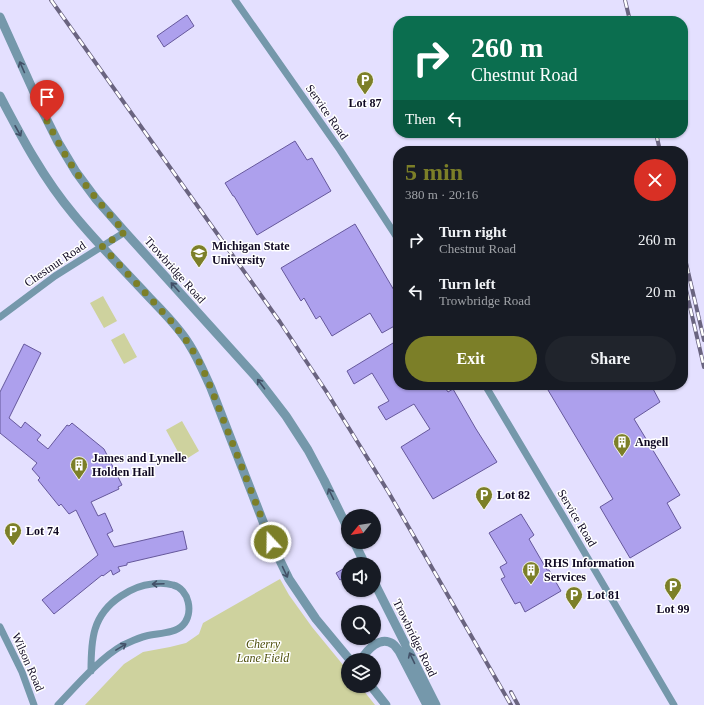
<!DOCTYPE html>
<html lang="en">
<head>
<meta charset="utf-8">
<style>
  body { margin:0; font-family:"Times New Roman",serif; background:#20242c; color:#f1f3f6; height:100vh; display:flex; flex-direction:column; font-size:15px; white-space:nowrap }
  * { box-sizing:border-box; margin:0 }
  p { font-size:13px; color:#9ea1a6 }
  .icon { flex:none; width:22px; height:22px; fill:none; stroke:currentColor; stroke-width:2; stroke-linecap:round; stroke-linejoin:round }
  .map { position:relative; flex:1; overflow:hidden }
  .panel { position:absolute; left:393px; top:146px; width:295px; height:244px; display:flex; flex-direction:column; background:#171b24; border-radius:16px; box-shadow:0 1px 3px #0004 }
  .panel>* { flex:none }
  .banner { position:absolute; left:393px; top:16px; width:295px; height:122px; border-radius:16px; box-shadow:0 1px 3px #0004; background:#0b6e4f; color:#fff; overflow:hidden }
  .needle { width:26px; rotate:240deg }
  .tools { position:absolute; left:341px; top:509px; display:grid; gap:8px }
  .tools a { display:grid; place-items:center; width:40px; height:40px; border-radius:50%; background:#171b24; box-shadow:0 1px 3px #0004; font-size:20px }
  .pin { position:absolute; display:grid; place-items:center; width:34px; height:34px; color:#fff; margin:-41px -17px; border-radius:50% 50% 50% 0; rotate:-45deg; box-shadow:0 0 4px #0007 }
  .pin .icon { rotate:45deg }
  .me { position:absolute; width:44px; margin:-22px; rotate:339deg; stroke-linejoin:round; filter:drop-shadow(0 0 3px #0008) }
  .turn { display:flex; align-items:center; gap:14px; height:84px; padding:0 12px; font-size:18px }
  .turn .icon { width:52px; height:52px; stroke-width:2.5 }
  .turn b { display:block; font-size:28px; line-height:34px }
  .then { display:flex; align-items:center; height:38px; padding:0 12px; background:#0003; gap:8px; font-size:15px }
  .round { display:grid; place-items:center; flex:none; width:42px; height:42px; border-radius:21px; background:#20242c }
  .summary { display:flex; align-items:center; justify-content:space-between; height:68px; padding:0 12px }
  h1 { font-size:24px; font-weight:800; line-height:30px; color:#7c7f28 }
  .primary-button { display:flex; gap:8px; margin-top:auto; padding:8px 12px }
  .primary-button a { flex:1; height:46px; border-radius:24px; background:#7c7f28; color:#fff; font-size:16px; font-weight:800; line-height:46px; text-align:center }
  .primary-button a+a { background:#20242c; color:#f1f3f6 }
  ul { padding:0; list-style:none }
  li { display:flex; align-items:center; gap:12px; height:52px; padding:0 12px }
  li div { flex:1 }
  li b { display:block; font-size:15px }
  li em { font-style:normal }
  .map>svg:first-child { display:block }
  .green { fill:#ced29e }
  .building { fill:#ada0ed; stroke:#66589c }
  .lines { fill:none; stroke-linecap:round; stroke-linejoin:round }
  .minor { stroke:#7598ab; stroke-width:7 }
  .tertiary { stroke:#7598ab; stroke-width:9 }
  .rail-casing { stroke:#6a6480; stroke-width:4 }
  .rail { stroke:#fff; stroke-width:2.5; stroke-dasharray:8; stroke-linecap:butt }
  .oneway { stroke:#425067 }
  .route { stroke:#7c7f28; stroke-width:7; stroke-dasharray:0 12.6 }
  .labels { text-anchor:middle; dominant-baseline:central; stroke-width:3; stroke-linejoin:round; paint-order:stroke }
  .poi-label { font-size:12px; font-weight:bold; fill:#100923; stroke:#fff; text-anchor:start }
  .street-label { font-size:12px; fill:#100923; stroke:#fff }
  .park-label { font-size:12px; font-style:italic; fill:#4d4f0c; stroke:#fff }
</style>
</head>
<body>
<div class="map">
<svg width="704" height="705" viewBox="0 0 704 705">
  <rect width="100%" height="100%" fill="#e4e0ff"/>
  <path class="green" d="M 103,296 L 117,321 L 104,328 L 90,303 Z
    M 124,333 L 137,357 L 124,364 L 111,340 Z
    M 182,421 L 199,451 L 183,461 L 166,430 Z
    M 280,579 L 289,595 L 312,627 L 348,671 L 348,686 L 360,686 L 375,705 L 85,705 L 124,664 L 143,652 L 170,647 L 186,643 L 199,634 L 203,623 Z"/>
  <path class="building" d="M 187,15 L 194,26 L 164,47 L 157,36 Z
    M 295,141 L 307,160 L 312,158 L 331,191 L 257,235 L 234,196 L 233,196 L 225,183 Z
    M 355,224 L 398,297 L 398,324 L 382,333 L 370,313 L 332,336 L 320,316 L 316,319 L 304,298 L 301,301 L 281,268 Z
    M 398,340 L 398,385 L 443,385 L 448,392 L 453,389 L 476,429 L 497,462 L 433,499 L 401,447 L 430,429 L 414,404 L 386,420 L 378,407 L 389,401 L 372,373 L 354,384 L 347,371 Z
    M 24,344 L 41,353 L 9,418 L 21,428 L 25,422 L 41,435 L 37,440 L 48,449 L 67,425 L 69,426 L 72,423 L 104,449 L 122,485 L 118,487 L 119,489 L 91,502 L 98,516 L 105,513 L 113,531 L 107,534 L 114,547 L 183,531 L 187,549 L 127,563 L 127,565 L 118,567 L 120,571 L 113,575 L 111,570 L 103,576 L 102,575 L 54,614 L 42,600 L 98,555 L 76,510 L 69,514 L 61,504 L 59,506 L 38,480 L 40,478 L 32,469 L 37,463 L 0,433 L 0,392 Z
    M 545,385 L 651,385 L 660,402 L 634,419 L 680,495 L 667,503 L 681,528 L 630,558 L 600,507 L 613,499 Z
    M 521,514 L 534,535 L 529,539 L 547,570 L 549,570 L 561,591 L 525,612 L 520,602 L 515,604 L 501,579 L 505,577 L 500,567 L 507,563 L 489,533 Z
    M 343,569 L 347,576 L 340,580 L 336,573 Z"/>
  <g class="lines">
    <path class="minor" d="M 235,0 L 340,150 L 398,239
      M 0,317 L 55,276 L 125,232
      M 485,385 L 566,521 L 674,705
      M 0,627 L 22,672 L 34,705
      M 58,705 C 76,686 100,658 123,645 C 130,642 138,638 146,636 C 157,633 174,634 183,625 C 194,613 189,589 173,585 C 166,583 158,583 152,584 C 140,585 130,590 121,596 C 92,615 91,640 91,671"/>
    <path class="tertiary" d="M 0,17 L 42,110 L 58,142 L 76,172 L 96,199 L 125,232 L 256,377 L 286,416 L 308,450 L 324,480 L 348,529
      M 0,96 C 22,138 43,178 74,215 C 97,243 123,269 148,296 C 162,311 178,326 189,344 C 198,358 204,373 211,388 L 271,542 L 289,579 L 316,619 L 350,660
      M 354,542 L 365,564
      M 374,582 L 436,705
      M 361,660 C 367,650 380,635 393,644 C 395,645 397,649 399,651 L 427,705
      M 371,686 L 386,705"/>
    <g class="rail-casing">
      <path id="rail" d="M 51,0 L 280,322 L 326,391 L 389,493 L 511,705
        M 625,0 L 630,21
        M 656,133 L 660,151
        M 683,250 L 704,340
        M 683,277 L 704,367
        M 511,692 L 518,705"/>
    </g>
    <use href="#rail" class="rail"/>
  </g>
  <defs><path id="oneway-shaft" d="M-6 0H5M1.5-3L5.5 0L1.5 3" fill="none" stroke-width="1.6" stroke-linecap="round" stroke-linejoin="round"/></defs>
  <g class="oneway">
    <use href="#oneway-shaft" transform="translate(22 67) rotate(-114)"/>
    <use href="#oneway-shaft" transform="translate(18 131) rotate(61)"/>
    <use href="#oneway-shaft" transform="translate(175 287) rotate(-132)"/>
    <use href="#oneway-shaft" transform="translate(261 384) rotate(-127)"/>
    <use href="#oneway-shaft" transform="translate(331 494) rotate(-116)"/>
    <use href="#oneway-shaft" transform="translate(285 572) rotate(65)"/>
    <use href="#oneway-shaft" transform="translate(158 584) rotate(178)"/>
    <use href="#oneway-shaft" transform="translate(121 647) rotate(-31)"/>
    <use href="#oneway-shaft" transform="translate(412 658) rotate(-116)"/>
  </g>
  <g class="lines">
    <path class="route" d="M 47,121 C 56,138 65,156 76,172 C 91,193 108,213 125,232 L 102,246 L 172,322 L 189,344 L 202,367 L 211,388 L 271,542"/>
  </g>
  <defs>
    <g id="parking-pin" transform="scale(0.9)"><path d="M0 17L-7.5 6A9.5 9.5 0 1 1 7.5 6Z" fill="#7c7f28" stroke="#fff"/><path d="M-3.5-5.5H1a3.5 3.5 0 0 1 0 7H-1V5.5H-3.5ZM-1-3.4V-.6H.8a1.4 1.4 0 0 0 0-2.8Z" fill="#fff"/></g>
    <g id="university-pin" transform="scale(0.9)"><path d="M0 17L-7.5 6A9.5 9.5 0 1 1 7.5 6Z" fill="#7c7f28" stroke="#fff"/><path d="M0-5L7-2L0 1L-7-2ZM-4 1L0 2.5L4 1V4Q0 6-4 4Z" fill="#fff"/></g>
    <g id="building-pin" transform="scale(0.9)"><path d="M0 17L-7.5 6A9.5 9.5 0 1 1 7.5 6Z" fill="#7c7f28" stroke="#fff"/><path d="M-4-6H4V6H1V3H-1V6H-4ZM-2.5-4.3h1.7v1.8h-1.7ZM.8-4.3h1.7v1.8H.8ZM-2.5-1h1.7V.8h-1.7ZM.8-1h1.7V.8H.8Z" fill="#fff"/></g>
  </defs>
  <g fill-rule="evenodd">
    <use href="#parking-pin" x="365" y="80"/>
    <use href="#university-pin" x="199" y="253"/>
    <use href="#building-pin" x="622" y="442"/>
    <use href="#building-pin" x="79" y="465"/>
    <use href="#parking-pin" x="484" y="495"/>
    <use href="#parking-pin" x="13" y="531"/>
    <use href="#building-pin" x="531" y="570"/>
    <use href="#parking-pin" x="673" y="586"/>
    <use href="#parking-pin" x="574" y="595"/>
  </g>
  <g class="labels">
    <g class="poi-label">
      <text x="365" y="103" text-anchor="middle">Lot 87</text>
      <text x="212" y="246">Michigan State<tspan x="212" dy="14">University</tspan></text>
      <text x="635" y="442">Angell</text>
      <text x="92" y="458">James and Lynelle<tspan x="92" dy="14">Holden Hall</tspan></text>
      <text x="497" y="495">Lot 82</text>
      <text x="26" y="531">Lot 74</text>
      <text x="544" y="563">RHS Information<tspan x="544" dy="14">Services</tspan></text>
      <text x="587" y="595">Lot 81</text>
      <text x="673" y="609" text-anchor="middle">Lot 99</text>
    </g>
    <g class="street-label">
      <text transform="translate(327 112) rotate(55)">Service Road</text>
      <text transform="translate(55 264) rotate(-34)">Chestnut Road</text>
      <text transform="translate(175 270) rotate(48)">Trowbridge Road</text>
      <text transform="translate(577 518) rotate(59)">Service Road</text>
      <text transform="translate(415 638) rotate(64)">Trowbridge Road</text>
      <text transform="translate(28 662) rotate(66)">Wilson Road</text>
    </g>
    <g class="park-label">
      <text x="263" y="644">Cherry<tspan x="263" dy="14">Lane Field</tspan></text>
    </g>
  </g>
</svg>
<div class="tools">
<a><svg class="needle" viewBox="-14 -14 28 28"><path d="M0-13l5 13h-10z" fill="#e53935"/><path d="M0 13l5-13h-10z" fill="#9ea1a6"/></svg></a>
<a><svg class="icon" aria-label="sound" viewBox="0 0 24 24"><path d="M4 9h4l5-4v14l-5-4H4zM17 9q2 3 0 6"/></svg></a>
<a><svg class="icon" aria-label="search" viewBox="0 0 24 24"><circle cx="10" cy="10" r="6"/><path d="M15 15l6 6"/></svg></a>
<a><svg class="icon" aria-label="layers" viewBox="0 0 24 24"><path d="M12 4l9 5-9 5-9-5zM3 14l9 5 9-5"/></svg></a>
</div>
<div class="pin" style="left:47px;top:121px;background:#d93025"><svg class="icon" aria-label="arrive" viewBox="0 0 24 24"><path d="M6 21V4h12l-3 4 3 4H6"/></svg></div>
<svg class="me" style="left:271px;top:542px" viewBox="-20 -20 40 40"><circle r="17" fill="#7c7f28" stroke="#fff" stroke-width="3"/><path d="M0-11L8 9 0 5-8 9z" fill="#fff"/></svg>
<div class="banner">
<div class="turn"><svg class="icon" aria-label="right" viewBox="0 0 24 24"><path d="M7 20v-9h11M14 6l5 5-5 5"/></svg><div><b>260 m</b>Chestnut Road</div></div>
<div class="then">Then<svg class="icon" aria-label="left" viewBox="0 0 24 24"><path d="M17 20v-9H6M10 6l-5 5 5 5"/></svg></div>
</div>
<section class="panel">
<div class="summary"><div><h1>5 min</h1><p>380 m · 20:16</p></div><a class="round" style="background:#d93025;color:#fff"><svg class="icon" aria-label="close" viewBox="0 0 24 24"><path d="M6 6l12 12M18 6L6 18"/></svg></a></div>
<ul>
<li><svg class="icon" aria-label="right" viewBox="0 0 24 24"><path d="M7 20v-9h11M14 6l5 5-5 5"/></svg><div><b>Turn right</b><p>Chestnut Road</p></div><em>260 m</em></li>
<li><svg class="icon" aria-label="left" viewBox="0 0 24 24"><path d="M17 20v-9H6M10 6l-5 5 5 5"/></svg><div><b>Turn left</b><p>Trowbridge Road</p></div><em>20 m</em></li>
</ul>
<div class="primary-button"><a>Exit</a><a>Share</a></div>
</section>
</div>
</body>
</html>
